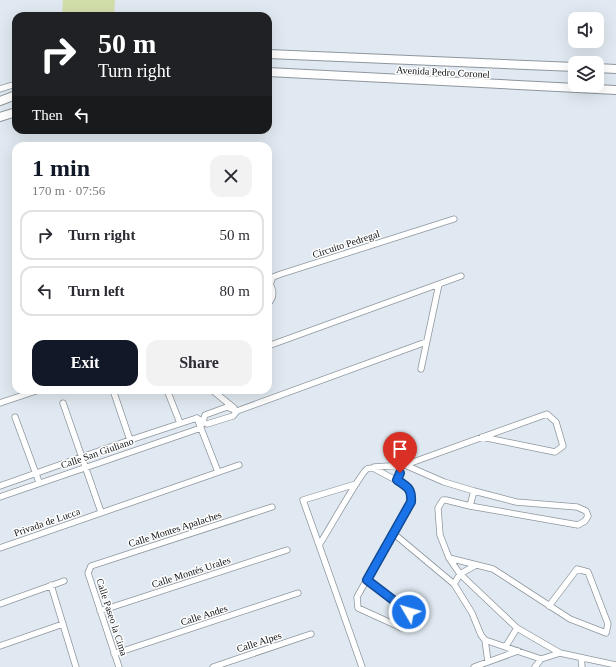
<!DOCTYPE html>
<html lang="en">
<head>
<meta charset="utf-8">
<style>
  body { margin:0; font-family:"Times New Roman",serif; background:#f2f2f3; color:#2b2b33; height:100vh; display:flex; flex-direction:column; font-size:15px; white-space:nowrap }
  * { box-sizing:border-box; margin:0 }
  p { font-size:13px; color:#7c7c81 }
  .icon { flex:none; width:22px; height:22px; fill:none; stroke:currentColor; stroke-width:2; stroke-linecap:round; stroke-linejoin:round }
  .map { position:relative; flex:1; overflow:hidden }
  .sheet { position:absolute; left:12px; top:142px; width:260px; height:252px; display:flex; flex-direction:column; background:#fff; border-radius:12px; box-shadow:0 4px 16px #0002 }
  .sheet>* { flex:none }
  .top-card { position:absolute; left:12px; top:12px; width:260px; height:122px; border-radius:12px; box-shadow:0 4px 16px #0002; background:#202124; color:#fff; overflow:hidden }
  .fabs { position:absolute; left:568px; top:12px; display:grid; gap:8px }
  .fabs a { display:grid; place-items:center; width:36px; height:36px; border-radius:8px; background:#fff; box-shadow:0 4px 16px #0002; font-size:20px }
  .pin { position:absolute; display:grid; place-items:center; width:34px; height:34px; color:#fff; margin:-41px -17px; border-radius:50% 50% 50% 0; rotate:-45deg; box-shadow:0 0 4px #0007 }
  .pin .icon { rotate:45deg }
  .me { position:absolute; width:44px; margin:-22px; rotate:308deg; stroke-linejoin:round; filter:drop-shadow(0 0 3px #0008) }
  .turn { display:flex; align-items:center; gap:14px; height:84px; padding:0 20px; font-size:18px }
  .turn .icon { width:52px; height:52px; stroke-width:2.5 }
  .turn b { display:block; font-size:28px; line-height:34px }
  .then { display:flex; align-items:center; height:38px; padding:0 20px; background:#0003; gap:8px; font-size:15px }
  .round { display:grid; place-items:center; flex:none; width:42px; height:42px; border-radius:12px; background:#f2f2f3 }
  .overview { display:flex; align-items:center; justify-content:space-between; height:68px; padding:0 20px }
  h1 { font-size:24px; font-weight:700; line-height:30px; color:#111827 }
  .primary-button { display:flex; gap:8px; margin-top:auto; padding:8px 20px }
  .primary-button a { flex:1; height:46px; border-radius:12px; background:#111827; color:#fff; font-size:16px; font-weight:700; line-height:46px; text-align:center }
  .primary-button a+a { background:#f2f2f3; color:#2b2b33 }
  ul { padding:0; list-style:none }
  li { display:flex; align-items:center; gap:12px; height:50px; margin:0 8px 6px; padding:0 12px; border:2px solid #e1e1e2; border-radius:12px }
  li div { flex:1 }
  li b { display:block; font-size:15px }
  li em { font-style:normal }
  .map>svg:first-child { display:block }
  .garden { fill:#d2deaa }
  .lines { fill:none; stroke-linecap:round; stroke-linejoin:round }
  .street-casing { stroke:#8e969d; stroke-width:7 }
  .secondary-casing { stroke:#8e969d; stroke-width:10 }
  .street { stroke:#fff; stroke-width:5.5 }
  .secondary { stroke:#fff; stroke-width:8 }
  .route-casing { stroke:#114b97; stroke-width:10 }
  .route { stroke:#1a73e8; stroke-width:7 }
  .labels { text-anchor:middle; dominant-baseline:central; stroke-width:3; stroke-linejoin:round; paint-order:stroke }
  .street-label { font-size:10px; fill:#0e1113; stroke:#fff }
</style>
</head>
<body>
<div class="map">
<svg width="616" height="667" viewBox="0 0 616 667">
  <rect width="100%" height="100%" fill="#e0e9f1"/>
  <path class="garden" d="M 63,0 L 115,0 L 114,16 L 62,16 Z"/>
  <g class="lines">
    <g class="street-casing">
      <path id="street" d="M 0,89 L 16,84
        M 270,284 L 273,277 L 281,274 L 454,219
        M 268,304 C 274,297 274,292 270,284
        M 268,346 L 461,276
        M 421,369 L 439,284
        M 113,390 L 130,440
        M 167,390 L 180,423
        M 212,390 L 234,408
        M 0,403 L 39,390
        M 63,403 L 101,512
        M 15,417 L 39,482
        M 197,418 L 207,424 L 233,416 L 237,411 L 426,342
        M 197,418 L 218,472
        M 202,424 L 205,415 L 227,407 L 237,411
        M 405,465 L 547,414 L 556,422 L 563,446 L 555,452 L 482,437
        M 374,467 L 405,465 L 444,482 L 474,491 L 470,506 L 446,500 L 443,500 L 438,508 L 440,535 L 449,558 L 460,574 L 517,628 L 560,653
        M 397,480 L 402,465
        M 356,484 L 303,500 L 319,545 C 326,535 361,472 367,469 C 368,468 371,468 373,468 L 409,487 C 417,502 400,520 393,533 L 454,584 L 472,613 L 481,635 L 485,640 L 541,659
        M 0,486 L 130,440 L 197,418
        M 0,497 L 201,428
        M 470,506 L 578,525 L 585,521 L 588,516 L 586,511 L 577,507 L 516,502 L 474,491
        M 319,545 L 362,667
        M 0,548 L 239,465
        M 449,558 L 493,569 L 570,619 L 606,633 L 608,624 L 588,572 L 577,569 L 549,606
        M 367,580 L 409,613 L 411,619 L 409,625 L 402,628 L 358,608 L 357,597 L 393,533
        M 454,584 L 460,574 L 476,565
        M 51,585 L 76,667
        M 0,604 L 64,581
        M 100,611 L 287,550
        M 485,640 L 488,662
        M 0,646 L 63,624
        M 506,646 L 517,628
        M 114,654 L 298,593
        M 581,658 L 582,667
        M 119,667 L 88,573 L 91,566 L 272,507
        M 213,667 L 311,634
        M 474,667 L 518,651
        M 535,667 L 541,659 L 560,653 L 616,665"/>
    </g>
    <g class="secondary-casing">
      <path id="secondary" d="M 268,54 L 575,67
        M 597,68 L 616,69
        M 268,72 L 616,90
        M 0,101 L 16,95
        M 0,117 L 16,112"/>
    </g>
    <use href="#street" class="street"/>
    <use href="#secondary" class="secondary"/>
  </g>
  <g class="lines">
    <g class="route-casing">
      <path id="route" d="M 400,473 L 397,480 C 408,487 412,489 411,502 L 367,580 L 409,612"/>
    </g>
    <use href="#route" class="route"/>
  </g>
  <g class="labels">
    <g class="street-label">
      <text transform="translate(443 72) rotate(3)">Avenida Pedro Coronel</text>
      <text transform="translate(346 244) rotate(-18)">Circuito Pedregal</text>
      <text transform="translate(97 453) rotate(-19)">Calle San Giuliano</text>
      <text transform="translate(47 522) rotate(-19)">Privada de Lucca</text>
      <text transform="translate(175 529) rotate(-18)">Calle Montes Apalaches</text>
      <text transform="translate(191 572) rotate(-18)">Calle Montés Urales</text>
      <text transform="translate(204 615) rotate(-18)">Calle Andes</text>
      <text transform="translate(112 617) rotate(72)">Calle Paseo la Cima</text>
      <text transform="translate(259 642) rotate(-18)">Calle Alpes</text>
    </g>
  </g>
</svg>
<div class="fabs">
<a><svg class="icon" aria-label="sound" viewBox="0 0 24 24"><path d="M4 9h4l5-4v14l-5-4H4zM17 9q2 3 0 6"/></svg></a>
<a><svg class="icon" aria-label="layers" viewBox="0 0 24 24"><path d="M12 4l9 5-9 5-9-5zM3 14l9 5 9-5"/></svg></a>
</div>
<div class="pin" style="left:400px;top:473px;background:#d93025"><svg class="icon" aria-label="arrive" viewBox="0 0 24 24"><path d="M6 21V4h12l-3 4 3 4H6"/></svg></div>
<svg class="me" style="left:409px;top:612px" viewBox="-20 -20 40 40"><circle r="17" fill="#1a73e8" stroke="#fff" stroke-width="3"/><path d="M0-11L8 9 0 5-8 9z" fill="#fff"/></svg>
<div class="top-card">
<div class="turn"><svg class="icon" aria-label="right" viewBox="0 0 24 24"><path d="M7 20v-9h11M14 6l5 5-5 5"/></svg><div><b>50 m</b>Turn right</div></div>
<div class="then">Then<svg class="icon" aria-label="left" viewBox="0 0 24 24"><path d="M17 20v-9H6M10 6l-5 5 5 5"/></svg></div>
</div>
<section class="sheet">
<div class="overview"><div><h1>1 min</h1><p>170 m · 07:56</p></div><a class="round"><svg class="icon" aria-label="close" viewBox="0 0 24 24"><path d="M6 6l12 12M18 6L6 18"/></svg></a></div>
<ul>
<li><svg class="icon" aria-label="right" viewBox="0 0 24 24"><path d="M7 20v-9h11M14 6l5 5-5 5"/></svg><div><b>Turn right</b></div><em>50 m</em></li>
<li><svg class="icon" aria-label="left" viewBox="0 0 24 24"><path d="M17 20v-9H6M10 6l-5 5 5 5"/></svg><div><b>Turn left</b></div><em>80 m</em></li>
</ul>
<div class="primary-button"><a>Exit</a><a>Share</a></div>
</section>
</div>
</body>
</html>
